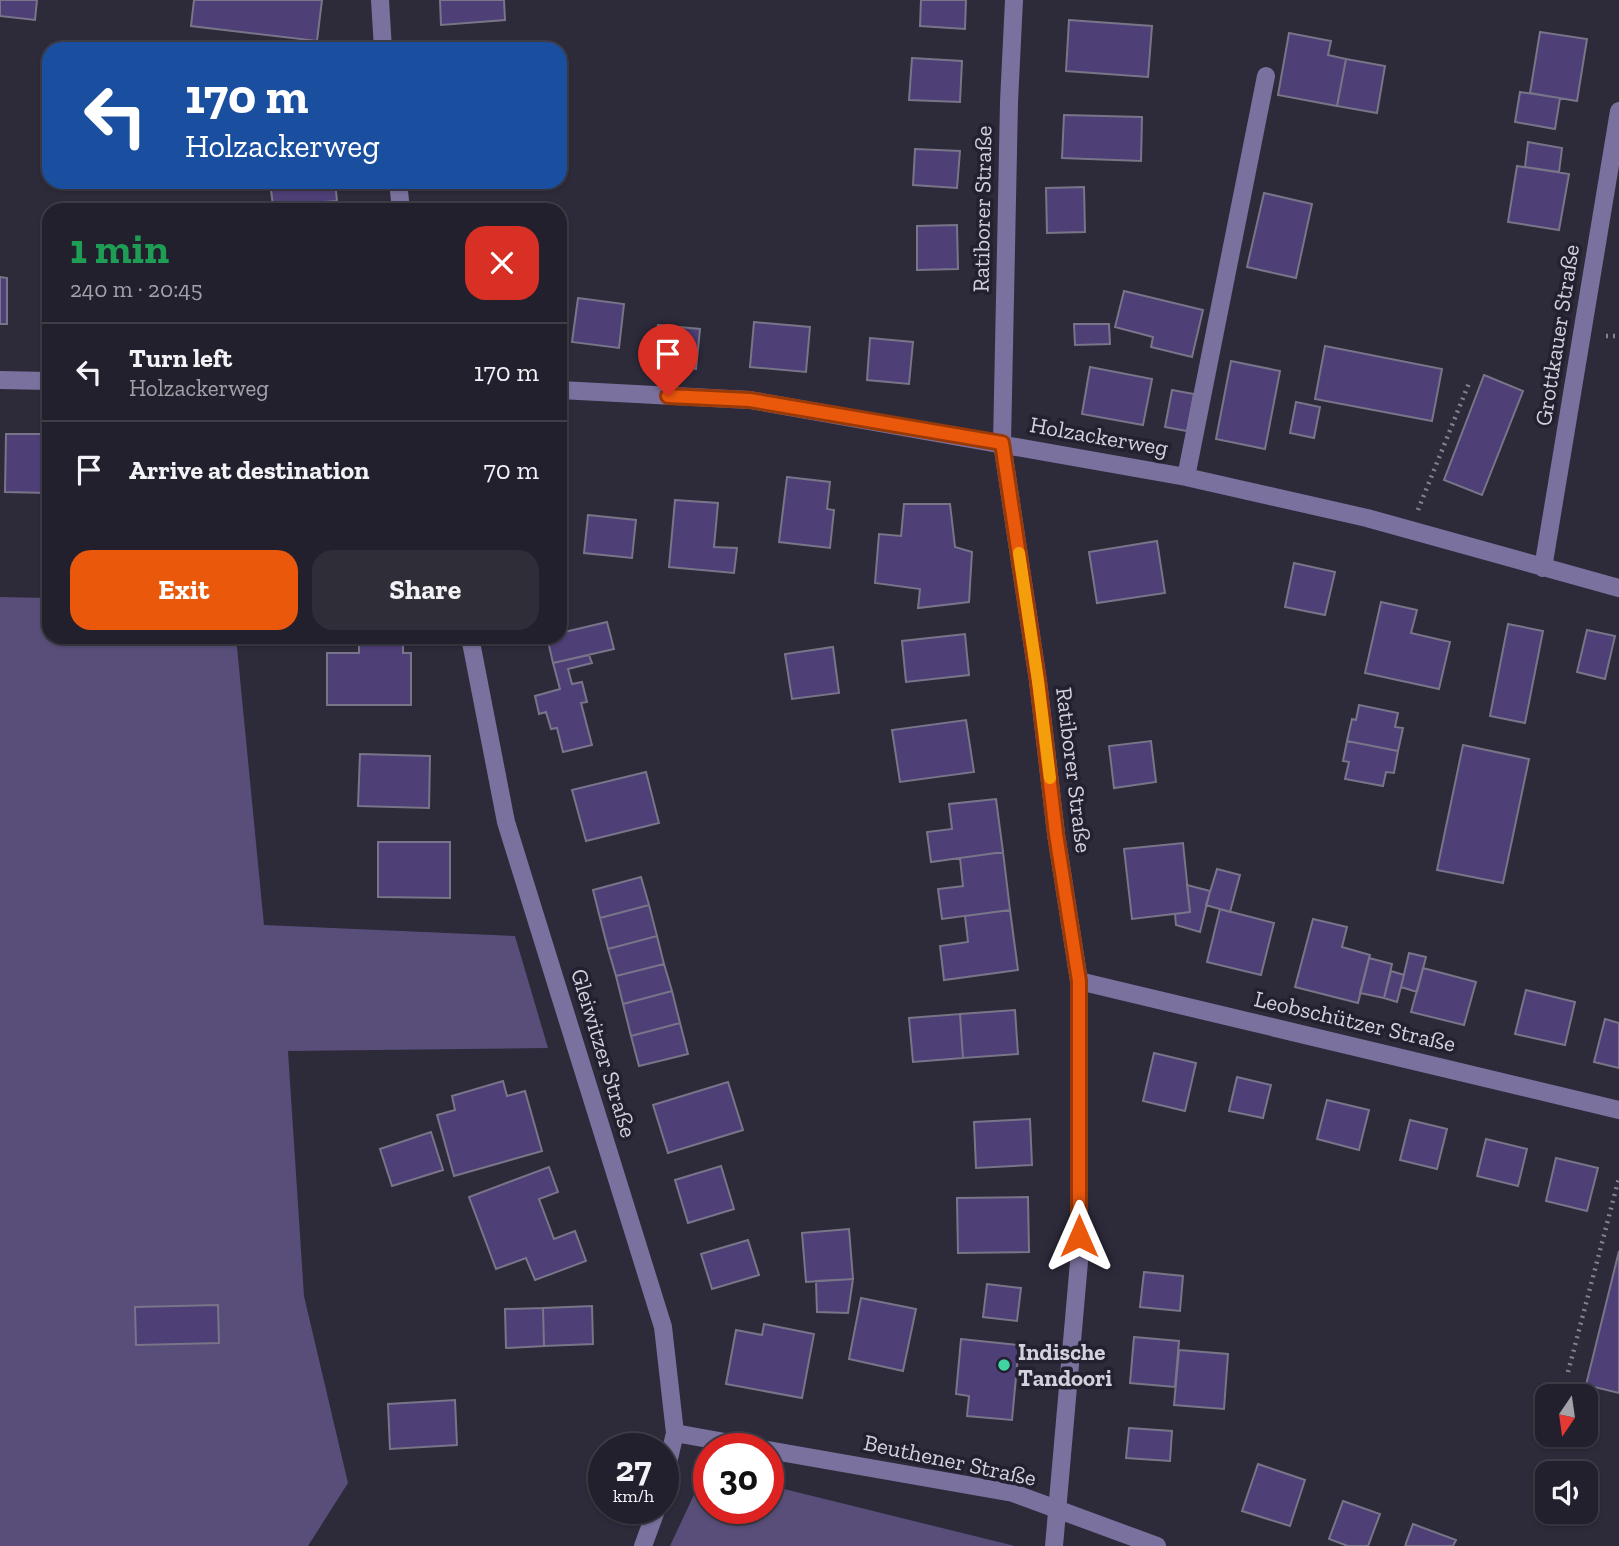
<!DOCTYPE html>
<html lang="en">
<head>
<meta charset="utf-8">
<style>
  body { margin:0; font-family:"Zilla Slab",serif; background:#2e2d38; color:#f1f3f6; height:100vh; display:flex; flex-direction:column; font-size:26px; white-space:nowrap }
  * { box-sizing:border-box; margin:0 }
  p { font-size:23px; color:#a2a3a9 }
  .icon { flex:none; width:38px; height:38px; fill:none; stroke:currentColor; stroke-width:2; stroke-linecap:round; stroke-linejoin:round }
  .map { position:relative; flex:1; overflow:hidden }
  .panel { position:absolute; left:42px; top:203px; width:525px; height:441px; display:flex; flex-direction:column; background:#22202c; border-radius:21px; box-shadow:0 2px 5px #0004,0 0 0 2px #3f3e48 }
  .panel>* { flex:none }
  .hud { position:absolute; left:42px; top:42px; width:525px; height:147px; border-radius:21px; box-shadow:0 2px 5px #0004,0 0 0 2px #3f3e48; background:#1a4fa0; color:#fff; overflow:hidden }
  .needle { width:46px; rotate:193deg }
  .fabs { position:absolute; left:1535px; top:1384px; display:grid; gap:14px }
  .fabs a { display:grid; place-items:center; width:63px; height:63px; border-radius:14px; background:#22202c; box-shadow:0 2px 5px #0004,0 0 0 2px #3f3e48; font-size:35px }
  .speed { position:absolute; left:588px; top:1433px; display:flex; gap:14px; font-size:35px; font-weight:700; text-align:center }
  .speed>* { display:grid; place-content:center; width:91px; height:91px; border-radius:50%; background:#22202c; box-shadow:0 2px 5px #0004,0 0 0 2px #3f3e48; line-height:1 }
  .speed small { font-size:18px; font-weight:400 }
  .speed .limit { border:10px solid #d22; background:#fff; color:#111 }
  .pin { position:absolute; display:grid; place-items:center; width:60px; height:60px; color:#fff; margin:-72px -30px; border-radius:50% 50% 50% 0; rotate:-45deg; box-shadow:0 0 7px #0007 }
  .pin .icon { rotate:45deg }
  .me { position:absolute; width:77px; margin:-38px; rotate:0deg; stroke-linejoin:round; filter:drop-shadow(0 0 5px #0008) }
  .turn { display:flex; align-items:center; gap:24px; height:147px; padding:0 28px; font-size:32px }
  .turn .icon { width:91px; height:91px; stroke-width:2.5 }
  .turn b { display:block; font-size:49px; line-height:60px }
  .round { display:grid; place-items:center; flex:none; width:74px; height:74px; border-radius:21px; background:#2e2d38 }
  .head { display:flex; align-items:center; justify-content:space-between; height:119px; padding:0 28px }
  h1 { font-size:42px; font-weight:700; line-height:52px; color:#1e9e55 }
  .action { display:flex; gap:14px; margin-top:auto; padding:14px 28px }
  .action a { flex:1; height:80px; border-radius:21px; background:#ea580c; color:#fff; font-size:28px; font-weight:700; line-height:80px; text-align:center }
  .action a+a { background:#2e2d38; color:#f1f3f6 }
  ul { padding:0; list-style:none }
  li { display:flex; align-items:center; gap:21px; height:98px; padding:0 28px; border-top:2px solid #3f3e48 }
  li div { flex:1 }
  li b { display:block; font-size:26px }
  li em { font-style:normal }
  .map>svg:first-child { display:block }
  .green { fill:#584e79 }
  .building { fill:#4e3f77; stroke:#797589; stroke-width:2 }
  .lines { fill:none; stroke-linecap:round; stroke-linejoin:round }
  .path { stroke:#84818f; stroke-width:4.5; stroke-dasharray:2 5; stroke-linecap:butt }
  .minor { stroke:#7b719e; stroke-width:18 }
  .route-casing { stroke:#983908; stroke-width:18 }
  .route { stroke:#ea580c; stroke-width:12 }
  .slow { stroke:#f59e0b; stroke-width:12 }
  .poi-dot { fill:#3fd4a2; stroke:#232030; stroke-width:2.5 }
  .labels { text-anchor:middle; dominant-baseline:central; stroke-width:7; stroke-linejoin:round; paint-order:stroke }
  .street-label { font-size:23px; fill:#d3d1dc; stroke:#232030 }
  .poi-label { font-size:23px; font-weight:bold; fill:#d3d1dc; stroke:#232030; text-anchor:start }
</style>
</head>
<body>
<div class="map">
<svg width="1619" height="1546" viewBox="0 0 1619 1546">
  <rect width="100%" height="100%" fill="#2d2a3a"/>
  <path class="green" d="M 0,597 L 49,598 L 49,637 L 236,637 L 264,925 L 515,936 L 548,1048 L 288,1051 L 304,1296 L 348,1483 L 308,1546 L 0,1546 Z
    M 706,1469 L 709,1470 L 709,1508 L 768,1508 L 768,1485 L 1015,1546 L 670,1546 Z"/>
  <path class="building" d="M 0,0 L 37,0 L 35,20 L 0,16 Z
    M 194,0 L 322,0 L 317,41 L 191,26 Z
    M 440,0 L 504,0 L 505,20 L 441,25 Z
    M 921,0 L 966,0 L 965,29 L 920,26 Z
    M 1069,20 L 1152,26 L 1148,77 L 1066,71 Z
    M 1540,32 L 1587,39 L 1577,101 L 1530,93 Z
    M 1289,33 L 1331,41 L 1328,55 L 1346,59 L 1337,106 L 1278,95 Z
    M 912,58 L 962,61 L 960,102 L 909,100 Z
    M 1346,59 L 1385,66 L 1377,113 L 1337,106 Z
    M 1520,92 L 1560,98 L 1555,129 L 1515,122 Z
    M 1064,115 L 1142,117 L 1141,161 L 1062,158 Z
    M 1528,142 L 1562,148 L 1559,172 L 1525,167 Z
    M 915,149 L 960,151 L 957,188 L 913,185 Z
    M 1517,166 L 1569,174 L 1559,230 L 1508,222 Z
    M 270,182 L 335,182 L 337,201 L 273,206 Z
    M 453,182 L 527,182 L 454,190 Z
    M 1084,187 L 1085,232 L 1047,233 L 1046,188 Z
    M 1264,193 L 1312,204 L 1296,278 L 1247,267 Z
    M 957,225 L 958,269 L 917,270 L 917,226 Z
    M 0,277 L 7,278 L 7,324 L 0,324 Z
    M 1124,291 L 1203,310 L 1192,357 L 1151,347 L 1153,337 L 1115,327 Z
    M 578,298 L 624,304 L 619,348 L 572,342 Z
    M 754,322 L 810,327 L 806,372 L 750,367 Z
    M 1074,324 L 1109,324 L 1110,344 L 1075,345 Z
    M 658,325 L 700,329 L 696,369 L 654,364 Z
    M 870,338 L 913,342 L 909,384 L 867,380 Z
    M 1325,346 L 1442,369 L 1432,421 L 1315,399 Z
    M 1231,361 L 1280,371 L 1265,449 L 1216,439 Z
    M 1090,367 L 1152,379 L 1143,425 L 1082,414 Z
    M 1484,375 L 1523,391 L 1482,495 L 1444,480 Z
    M 1172,390 L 1194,394 L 1187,431 L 1165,427 Z
    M 1296,402 L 1320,407 L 1314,438 L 1290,433 Z
    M 6,434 L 49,434 L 49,493 L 5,492 Z
    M 787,477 L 830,482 L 827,509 L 834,510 L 830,548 L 779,542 Z
    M 675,500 L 718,503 L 714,547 L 737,548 L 734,573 L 669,567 Z
    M 904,504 L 950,504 L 955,547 L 972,552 L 969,602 L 918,608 L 920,589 L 875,583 L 879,534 L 901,536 Z
    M 588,515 L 636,520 L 632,558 L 584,553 Z
    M 1157,541 L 1165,593 L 1097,603 L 1089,552 Z
    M 1294,563 L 1335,572 L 1325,615 L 1285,607 Z
    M 1381,602 L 1417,610 L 1411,633 L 1450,642 L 1439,689 L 1365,673 Z
    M 607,622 L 614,649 L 553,663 L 547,637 L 560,637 L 560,633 Z
    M 1508,624 L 1543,631 L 1525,723 L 1490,716 Z
    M 1587,630 L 1615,636 L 1605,679 L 1577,672 Z
    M 965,634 L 969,675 L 906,682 L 902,641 Z
    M 359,637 L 403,637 L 403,653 L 411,653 L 411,705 L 327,705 L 327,653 L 359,653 Z
    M 833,647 L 839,693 L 792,699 L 785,654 Z
    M 589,655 L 592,663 L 568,669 L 572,684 L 582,682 L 587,702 L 581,703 L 592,745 L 563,752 L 557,728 L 551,729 L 546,712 L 539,714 L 535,696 L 560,689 L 553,663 Z
    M 1359,705 L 1398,713 L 1395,727 L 1403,728 L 1398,751 L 1347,741 L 1352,719 L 1356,720 Z
    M 966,720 L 974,772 L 900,782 L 892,730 Z
    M 1151,741 L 1156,782 L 1114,788 L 1109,746 Z
    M 1347,741 L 1398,751 L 1394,773 L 1386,772 L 1383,786 L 1345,779 L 1349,762 L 1343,761 Z
    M 1463,745 L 1529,759 L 1503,883 L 1437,870 Z
    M 360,754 L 430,756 L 429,808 L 358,806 Z
    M 646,772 L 659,823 L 586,841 L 572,790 Z
    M 996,799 L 1003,852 L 931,862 L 927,832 L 952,829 L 949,804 Z
    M 378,842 L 450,842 L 450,898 L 378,897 Z
    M 1183,843 L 1190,912 L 1132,919 L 1124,849 Z
    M 1003,852 L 1010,910 L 942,919 L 938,889 L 963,886 L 960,858 Z
    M 1217,869 L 1240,875 L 1230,912 L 1206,905 Z
    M 641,877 L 649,905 L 600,918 L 593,890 Z
    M 1187,885 L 1210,891 L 1200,932 L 1176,925 L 1175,914 L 1190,912 Z
    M 649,905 L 657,936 L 608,949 L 600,918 Z
    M 1220,909 L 1274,923 L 1261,975 L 1207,962 Z
    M 1010,910 L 1018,970 L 944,980 L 940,946 L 968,942 L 965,916 Z
    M 1313,919 L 1347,927 L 1342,947 L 1370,955 L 1358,1003 L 1295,987 Z
    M 657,936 L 664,964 L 616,976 L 608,949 Z
    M 1409,953 L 1426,957 L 1417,992 L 1401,987 Z
    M 1369,958 L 1392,964 L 1384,998 L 1360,993 Z
    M 664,964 L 672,991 L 623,1004 L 616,976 Z
    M 1423,968 L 1476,982 L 1464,1025 L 1411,1012 Z
    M 1391,971 L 1404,975 L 1397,1002 L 1384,998 Z
    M 1526,990 L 1575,1002 L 1565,1045 L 1515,1034 Z
    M 672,991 L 680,1023 L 631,1036 L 623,1004 Z
    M 1015,1010 L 1018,1054 L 963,1058 L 960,1014 Z
    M 960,1014 L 963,1058 L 913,1062 L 909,1018 Z
    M 1605,1019 L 1619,1023 L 1619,1068 L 1594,1062 Z
    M 680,1023 L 688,1054 L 639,1066 L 631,1036 Z
    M 1154,1053 L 1196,1063 L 1185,1111 L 1143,1101 Z
    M 1237,1077 L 1271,1085 L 1263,1118 L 1229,1111 Z
    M 503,1081 L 507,1096 L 525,1091 L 542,1151 L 454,1176 L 437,1115 L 455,1110 L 452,1096 Z
    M 728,1082 L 743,1130 L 668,1153 L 653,1105 Z
    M 1327,1100 L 1369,1110 L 1359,1150 L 1317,1139 Z
    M 1030,1119 L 1032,1165 L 976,1168 L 974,1122 Z
    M 1410,1120 L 1447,1129 L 1437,1169 L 1400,1160 Z
    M 431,1132 L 443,1170 L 392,1186 L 380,1149 Z
    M 1486,1139 L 1527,1149 L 1518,1186 L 1477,1176 Z
    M 1556,1158 L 1598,1168 L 1587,1211 L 1546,1201 Z
    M 721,1166 L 734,1209 L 688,1223 L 675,1180 Z
    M 549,1167 L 558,1192 L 539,1199 L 554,1239 L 575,1231 L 586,1261 L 535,1280 L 526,1258 L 496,1269 L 469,1197 Z
    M 1028,1197 L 1029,1252 L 958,1253 L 957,1198 Z
    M 849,1229 L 853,1279 L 806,1282 L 802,1233 Z
    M 748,1240 L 759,1275 L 712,1289 L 701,1254 Z
    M 1619,1251 L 1619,1393 L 1586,1385 Z
    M 1144,1272 L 1183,1276 L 1180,1311 L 1140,1307 Z
    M 853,1279 L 848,1313 L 817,1312 L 816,1281 Z
    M 987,1284 L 1021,1288 L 1017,1321 L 983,1317 Z
    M 861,1298 L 916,1309 L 903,1371 L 849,1359 Z
    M 218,1305 L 219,1343 L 136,1345 L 135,1307 Z
    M 592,1306 L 593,1344 L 544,1346 L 543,1308 Z
    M 543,1308 L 544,1346 L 506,1348 L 505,1309 Z
    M 764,1324 L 814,1334 L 802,1398 L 726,1384 L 736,1330 L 762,1335 Z
    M 1134,1337 L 1179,1341 L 1175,1387 L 1130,1383 Z
    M 961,1339 L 1019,1345 L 1012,1420 L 967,1416 L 969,1396 L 956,1394 Z
    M 1179,1350 L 1228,1354 L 1224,1409 L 1174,1405 Z
    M 455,1400 L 457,1445 L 390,1449 L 388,1404 Z
    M 1129,1428 L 1172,1431 L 1170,1461 L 1126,1458 Z
    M 1258,1464 L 1305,1480 L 1290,1526 L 1242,1511 Z
    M 1343,1501 L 1380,1514 L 1368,1546 L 1348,1546 L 1329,1539 Z
    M 1413,1524 L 1456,1540 L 1453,1546 L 1405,1546 Z"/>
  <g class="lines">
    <path class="path" d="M 1606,336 L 1619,336
      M 1418,510 L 1469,383
      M 1568,1372 L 1619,1178"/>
    <path class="minor" d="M 380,0 L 383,49
      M 1014,0 L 1009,102 L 1002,443 L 1038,681 L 1056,834 L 1079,981 L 1079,1262 L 1054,1546
      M 398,182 L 401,210
      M 0,380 L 49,381
      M 560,390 L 750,400 L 1186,477 L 1367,518 L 1619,588
      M 1186,477 L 1266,76
      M 1543,568 L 1619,111
      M 470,637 L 506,822 L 663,1327 L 675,1433 L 663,1484
      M 1079,981 L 1619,1110
      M 675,1433 L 763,1449
      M 768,1450 L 1013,1493 L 1157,1546
      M 643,1546 L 657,1508"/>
  </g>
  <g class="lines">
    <g class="route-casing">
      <path id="route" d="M 668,396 L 750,400 L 1002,443 L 1038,681 L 1056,834 L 1079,981 L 1079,1236"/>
    </g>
    <use href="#route" class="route"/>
    <path class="slow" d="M 1019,553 L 1038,681 L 1050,778"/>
  </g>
  <circle class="poi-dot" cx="1004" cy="1365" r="7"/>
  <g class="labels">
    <g class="street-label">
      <text transform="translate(982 209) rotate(-89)">Ratiborer Straße</text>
      <text transform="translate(1557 335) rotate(-81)">Grottkauer Straße</text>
      <text transform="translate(1099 436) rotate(10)">Holzackerweg</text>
      <text transform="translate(1074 770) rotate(83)">Ratiborer Straße</text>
      <text transform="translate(1355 1021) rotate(13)">Leobschützer Straße</text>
      <text transform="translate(604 1053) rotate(73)">Gleiwitzer Straße</text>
      <text transform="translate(950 1460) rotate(12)">Beuthener Straße</text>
    </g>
    <g class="poi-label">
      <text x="1018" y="1352">Indische<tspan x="1018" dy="26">Tandoori</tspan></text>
    </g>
  </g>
</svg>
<div class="fabs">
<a><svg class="needle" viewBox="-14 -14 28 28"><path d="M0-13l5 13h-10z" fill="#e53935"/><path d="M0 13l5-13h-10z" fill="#a2a3a9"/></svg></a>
<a><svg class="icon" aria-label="sound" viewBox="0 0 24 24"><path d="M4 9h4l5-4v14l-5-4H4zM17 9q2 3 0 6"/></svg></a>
</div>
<div class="speed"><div>27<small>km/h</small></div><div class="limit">30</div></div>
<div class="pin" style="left:668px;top:396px;background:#d93025"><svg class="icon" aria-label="arrive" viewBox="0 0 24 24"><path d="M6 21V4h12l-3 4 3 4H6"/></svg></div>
<svg class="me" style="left:1079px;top:1236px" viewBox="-20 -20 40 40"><path d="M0-17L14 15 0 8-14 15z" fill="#ea580c" stroke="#fff" stroke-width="4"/></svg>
<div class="hud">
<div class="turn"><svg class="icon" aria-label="left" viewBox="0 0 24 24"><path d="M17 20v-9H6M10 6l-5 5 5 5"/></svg><div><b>170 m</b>Holzackerweg</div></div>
</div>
<section class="panel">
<div class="head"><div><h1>1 min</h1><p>240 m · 20:45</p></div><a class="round" style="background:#d93025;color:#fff"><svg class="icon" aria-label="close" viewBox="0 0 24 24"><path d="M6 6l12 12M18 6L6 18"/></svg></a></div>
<ul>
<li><svg class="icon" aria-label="left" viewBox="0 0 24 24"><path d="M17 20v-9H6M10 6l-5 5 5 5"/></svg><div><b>Turn left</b><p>Holzackerweg</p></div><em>170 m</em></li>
<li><svg class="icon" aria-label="arrive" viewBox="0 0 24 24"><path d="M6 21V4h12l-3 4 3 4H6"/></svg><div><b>Arrive at destination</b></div><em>70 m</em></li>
</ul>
<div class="action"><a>Exit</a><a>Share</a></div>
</section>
</div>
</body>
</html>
